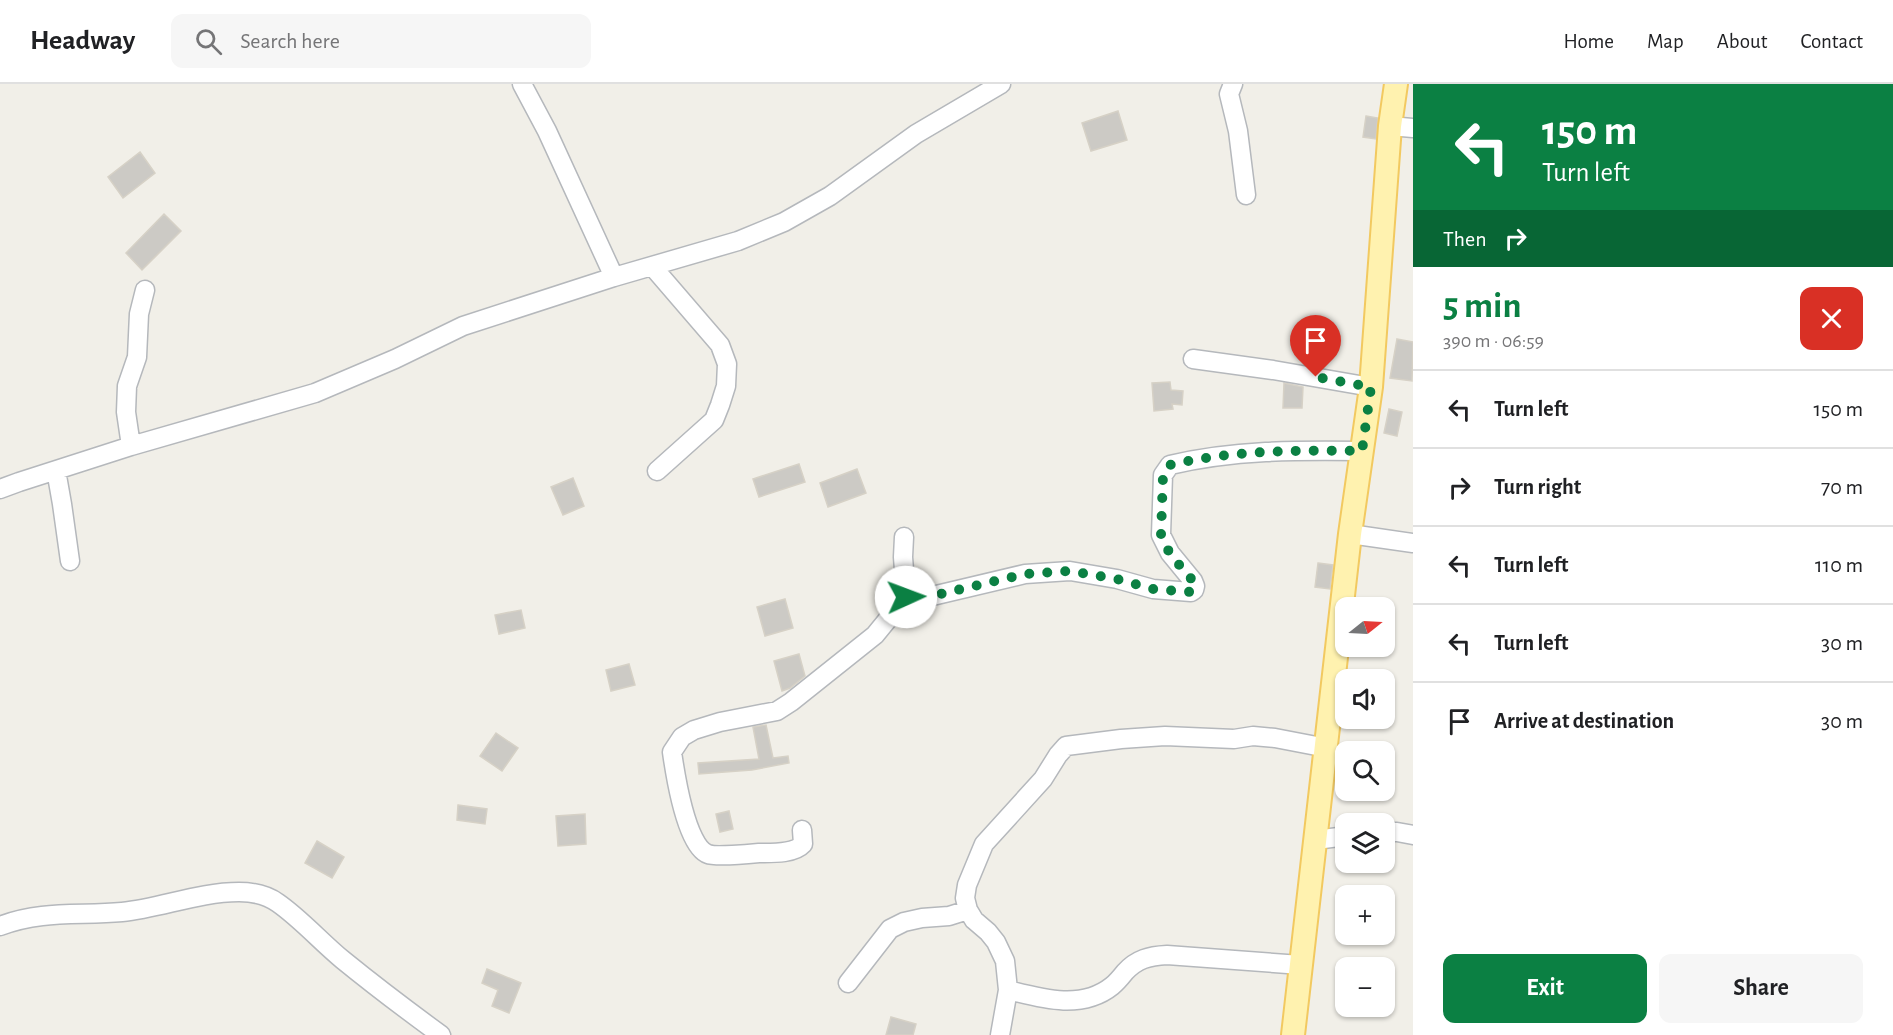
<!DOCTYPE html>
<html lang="en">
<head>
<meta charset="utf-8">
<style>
  body { margin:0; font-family:"Alegreya Sans",sans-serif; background:#f6f6f6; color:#202124; height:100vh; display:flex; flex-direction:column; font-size:22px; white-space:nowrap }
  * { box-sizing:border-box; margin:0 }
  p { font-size:20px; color:#757577 }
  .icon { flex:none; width:33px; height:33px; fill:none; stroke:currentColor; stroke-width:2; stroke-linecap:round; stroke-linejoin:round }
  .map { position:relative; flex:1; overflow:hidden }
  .panel { display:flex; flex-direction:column; background:#fff; width:480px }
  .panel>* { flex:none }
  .banner { background:#0b8043; color:#fff; overflow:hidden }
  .needle { width:39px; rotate:72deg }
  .tools { position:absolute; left:1335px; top:513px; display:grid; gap:12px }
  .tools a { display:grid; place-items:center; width:60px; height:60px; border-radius:12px; background:#fff; box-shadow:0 2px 4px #0004; font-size:30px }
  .pin { position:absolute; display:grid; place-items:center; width:51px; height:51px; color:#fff; margin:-62px -26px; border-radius:50% 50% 50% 0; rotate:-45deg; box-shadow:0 0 6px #0007 }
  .pin .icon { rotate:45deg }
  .me { position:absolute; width:66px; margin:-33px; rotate:88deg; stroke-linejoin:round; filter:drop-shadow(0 0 4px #0008) }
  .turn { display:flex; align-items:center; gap:21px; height:126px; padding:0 30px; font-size:27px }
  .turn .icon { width:78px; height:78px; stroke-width:2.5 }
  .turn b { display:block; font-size:42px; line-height:51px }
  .then { display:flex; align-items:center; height:57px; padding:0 30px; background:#0003; gap:12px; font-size:22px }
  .round { display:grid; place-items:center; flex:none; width:63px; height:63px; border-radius:12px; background:#f6f6f6 }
  .head { display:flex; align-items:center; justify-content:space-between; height:102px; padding:0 30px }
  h1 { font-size:36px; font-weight:700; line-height:45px; color:#0b8043 }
  .cta { display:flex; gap:12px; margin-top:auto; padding:12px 30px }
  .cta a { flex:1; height:69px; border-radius:12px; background:#0b8043; color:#fff; font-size:24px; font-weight:700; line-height:69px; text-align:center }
  .cta a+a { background:#f6f6f6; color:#202124 }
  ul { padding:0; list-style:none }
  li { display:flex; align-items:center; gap:18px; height:78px; padding:0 30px; border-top:2px solid #e0e0e0 }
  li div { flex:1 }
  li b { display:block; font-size:22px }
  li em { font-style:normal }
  header { display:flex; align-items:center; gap:36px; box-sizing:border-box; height:84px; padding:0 30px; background:#fff; border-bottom:2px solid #e0e0e0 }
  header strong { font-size:28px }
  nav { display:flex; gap:33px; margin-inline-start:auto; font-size:21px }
  .search { width:420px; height:54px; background:#f6f6f6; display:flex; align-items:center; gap:15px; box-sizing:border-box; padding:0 21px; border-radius:12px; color:#757577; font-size:22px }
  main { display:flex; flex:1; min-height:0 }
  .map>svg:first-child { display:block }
  .building { fill:#cccac5; stroke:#d6d1c6; stroke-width:1.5 }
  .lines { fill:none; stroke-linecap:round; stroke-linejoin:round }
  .minor-casing { stroke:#b5b8bc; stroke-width:21 }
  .major-casing { stroke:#f2c960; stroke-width:26 }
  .minor { stroke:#fff; stroke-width:18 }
  .major { stroke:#fff2af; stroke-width:22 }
  .route { stroke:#0b8043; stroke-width:10; stroke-dasharray:0 18 }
</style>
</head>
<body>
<header>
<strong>Headway</strong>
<div class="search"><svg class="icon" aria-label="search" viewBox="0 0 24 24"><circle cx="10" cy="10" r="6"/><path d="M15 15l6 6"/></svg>Search here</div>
<nav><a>Home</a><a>Map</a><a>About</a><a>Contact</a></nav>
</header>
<main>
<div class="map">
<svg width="1413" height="951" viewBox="0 0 1413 951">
  <rect width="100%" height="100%" fill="#f1efe8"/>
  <path class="building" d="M 1118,27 L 1127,56 L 1091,67 L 1082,39 Z
    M 1366,32 L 1378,34 L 1376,55 L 1363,53 Z
    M 140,68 L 155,89 L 123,114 L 108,93 Z
    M 164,130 L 181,147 L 142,186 L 126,169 Z
    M 1397,255 L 1413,258 L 1412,297 L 1390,294 Z
    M 1170,298 L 1171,306 L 1183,307 L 1182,321 L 1172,320 L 1173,325 L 1154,327 L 1152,299 Z
    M 1284,299 L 1303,303 L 1302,324 L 1283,324 Z
    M 1389,325 L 1402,328 L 1397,352 L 1384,349 Z
    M 799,380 L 805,398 L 759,413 L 753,395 Z
    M 857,385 L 866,409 L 828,423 L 820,399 Z
    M 573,394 L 584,422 L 563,431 L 551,403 Z
    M 1318,479 L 1333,481 L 1330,505 L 1315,503 Z
    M 785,515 L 793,544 L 765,552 L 757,523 Z
    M 521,526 L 525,544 L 499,550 L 495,531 Z
    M 799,570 L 805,592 L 790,604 L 782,607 L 774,577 Z
    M 629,580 L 635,601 L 611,607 L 606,586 Z
    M 766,641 L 773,674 L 788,672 L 789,679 L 752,686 L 699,690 L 698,679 L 759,675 L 753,643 Z
    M 496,649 L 518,664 L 502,687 L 480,672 Z
    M 458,721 L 487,725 L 485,740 L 457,736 Z
    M 729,727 L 733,745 L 720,748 L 716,730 Z
    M 585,730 L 586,760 L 558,762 L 556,732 Z
    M 317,757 L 344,773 L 332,794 L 305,779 Z
    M 487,885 L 521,899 L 509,929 L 492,922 L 498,906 L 482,899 Z
    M 891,933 L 916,940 L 913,951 L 886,951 Z"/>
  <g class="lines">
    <g class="minor-casing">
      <path id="minor" d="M 522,0 L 547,47 L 614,193
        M 1233,0 L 1229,10 L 1238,47 L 1246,111
        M 1390,42 L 1413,44
        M 652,182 L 720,261 L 727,280 L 726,302 L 720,321 L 714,336 L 657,387
        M 1193,275 L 1273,286 L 1371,303
        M 131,362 L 126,328 L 127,302 L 137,273 L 139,230 L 145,206
        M 56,386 L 62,420 L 70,477
        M 0,405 L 19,398 L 131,362 L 315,309 L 395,275 L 463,242 L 614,193 L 738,157 L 784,138 L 830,112 L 916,50 L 1001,0
        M 1350,450 L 1413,459
        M 906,513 L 928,513 L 1025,490 L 1070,487 L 1117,495 L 1153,505 L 1191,508 L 1194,506 L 1195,502 L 1193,497 L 1170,469 L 1161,451 L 1163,391 L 1170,381 C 1233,366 1298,366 1362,367
        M 802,746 L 803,760 C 794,770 772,769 759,769 C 749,770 715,773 708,770 C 686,763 675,689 672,668 L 682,653 L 694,646 L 720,638 L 777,627 L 791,618 L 875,551 L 906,513 L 903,473 L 904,453
        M 1384,748 L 1397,748 L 1413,751
        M 1316,756 L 1346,752
        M 0,842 C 42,826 79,832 122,828 C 161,824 199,808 239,808 C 252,808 267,811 278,819 C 301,835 321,858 343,876 C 375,902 408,927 441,951
        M 848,899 L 890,845 L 904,838 L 922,834 L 949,832 L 968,826
        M 1008,906 C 1043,915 1082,926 1112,902 C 1117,898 1121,893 1125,888 C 1137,875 1149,872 1167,871 L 1301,881
        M 1000,951 L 1008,906 L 1005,877 L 996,858 L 988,848 L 974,836 L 968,826 L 965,814 L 967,801 L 984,760 L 1043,695 L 1058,671 L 1066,662 L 1121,655 L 1165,652 L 1234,655 L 1253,652 L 1275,654 L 1327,664"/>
    </g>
    <g class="major-casing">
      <path id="major" d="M 1293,951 L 1350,450 L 1371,303 L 1390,42 L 1396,0"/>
    </g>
    <use href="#minor" class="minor"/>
    <use href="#major" class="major"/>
  </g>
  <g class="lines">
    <path class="route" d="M 906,513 L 928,513 L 1025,490 L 1070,487 L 1117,495 L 1153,505 L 1191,508 L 1195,502 L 1193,497 L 1170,470 L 1161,451 L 1163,391 L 1170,381 C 1233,366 1298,366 1362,367 L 1371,303 L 1316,293"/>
  </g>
</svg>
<div class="tools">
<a><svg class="needle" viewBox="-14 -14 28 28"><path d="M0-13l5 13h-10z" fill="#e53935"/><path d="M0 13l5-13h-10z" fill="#757577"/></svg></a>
<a><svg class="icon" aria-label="sound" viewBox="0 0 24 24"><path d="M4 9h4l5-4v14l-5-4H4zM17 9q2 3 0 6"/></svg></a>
<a><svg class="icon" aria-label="search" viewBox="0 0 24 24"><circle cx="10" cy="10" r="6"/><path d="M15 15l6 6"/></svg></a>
<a><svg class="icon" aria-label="layers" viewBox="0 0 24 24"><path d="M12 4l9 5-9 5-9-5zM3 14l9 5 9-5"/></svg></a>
<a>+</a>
<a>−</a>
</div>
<div class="pin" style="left:1316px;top:293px;background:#d93025"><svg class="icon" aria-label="arrive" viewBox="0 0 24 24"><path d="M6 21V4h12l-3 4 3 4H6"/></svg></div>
<svg class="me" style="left:906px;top:513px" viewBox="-20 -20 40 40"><circle r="19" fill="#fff"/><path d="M0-13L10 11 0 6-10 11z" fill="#0b8043"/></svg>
</div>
<section class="panel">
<div class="banner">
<div class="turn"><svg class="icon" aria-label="left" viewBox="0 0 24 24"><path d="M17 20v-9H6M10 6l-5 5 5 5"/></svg><div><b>150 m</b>Turn left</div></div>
<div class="then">Then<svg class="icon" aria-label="right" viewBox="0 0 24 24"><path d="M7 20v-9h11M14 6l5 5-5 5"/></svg></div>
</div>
<div class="head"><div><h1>5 min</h1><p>390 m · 06:59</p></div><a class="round" style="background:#d93025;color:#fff"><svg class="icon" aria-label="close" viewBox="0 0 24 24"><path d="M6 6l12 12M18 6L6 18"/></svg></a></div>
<ul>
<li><svg class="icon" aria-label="left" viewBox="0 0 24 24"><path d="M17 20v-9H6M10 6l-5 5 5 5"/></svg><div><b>Turn left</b></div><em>150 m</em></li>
<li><svg class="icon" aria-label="right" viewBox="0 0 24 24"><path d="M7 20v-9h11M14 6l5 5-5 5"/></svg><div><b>Turn right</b></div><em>70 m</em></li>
<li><svg class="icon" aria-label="left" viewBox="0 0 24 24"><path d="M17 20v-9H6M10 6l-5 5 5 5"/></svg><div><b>Turn left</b></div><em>110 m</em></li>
<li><svg class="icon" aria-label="left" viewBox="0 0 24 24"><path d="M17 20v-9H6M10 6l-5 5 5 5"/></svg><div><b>Turn left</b></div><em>30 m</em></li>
<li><svg class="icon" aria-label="arrive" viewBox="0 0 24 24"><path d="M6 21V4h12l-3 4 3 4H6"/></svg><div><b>Arrive at destination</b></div><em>30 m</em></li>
</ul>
<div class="cta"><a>Exit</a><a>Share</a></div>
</section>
</main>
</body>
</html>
